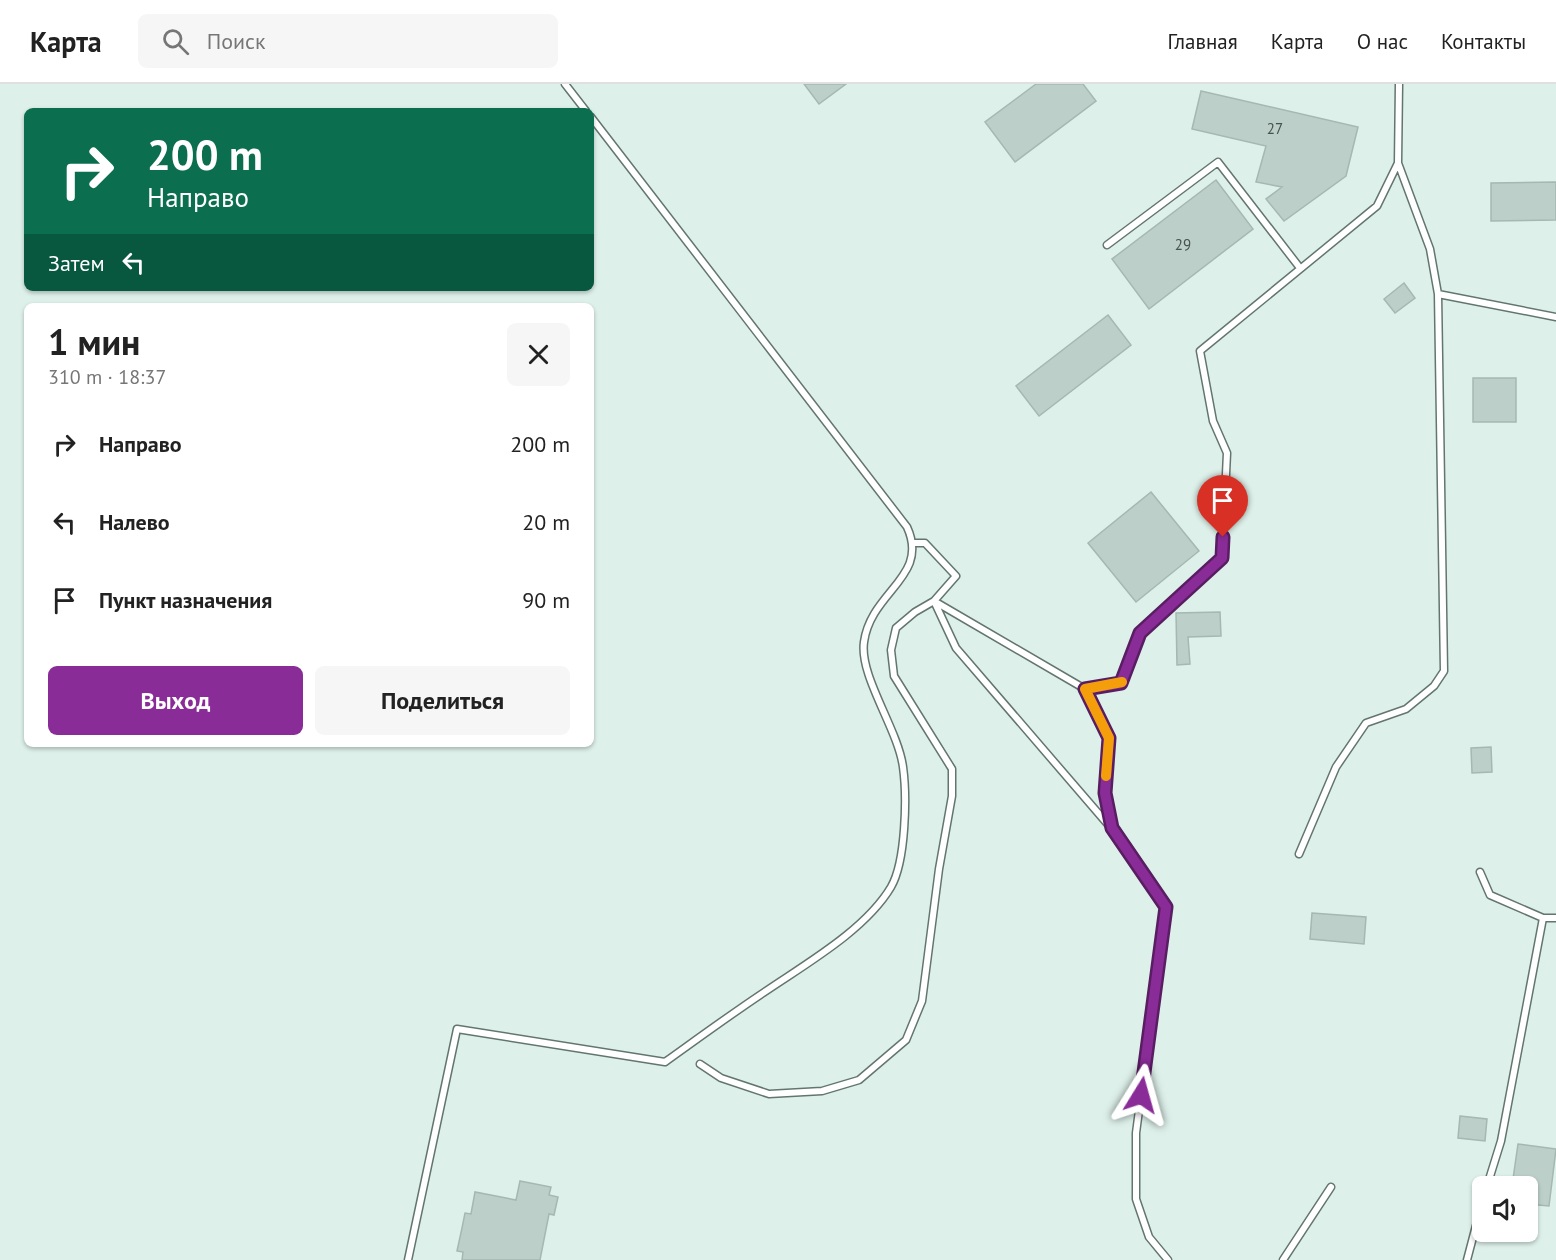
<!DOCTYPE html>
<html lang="ru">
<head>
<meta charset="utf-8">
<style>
  body { margin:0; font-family:"PT Sans",sans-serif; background:#f6f6f6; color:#222; height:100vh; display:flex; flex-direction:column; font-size:22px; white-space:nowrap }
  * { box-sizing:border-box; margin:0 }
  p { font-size:20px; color:#767676 }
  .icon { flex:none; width:33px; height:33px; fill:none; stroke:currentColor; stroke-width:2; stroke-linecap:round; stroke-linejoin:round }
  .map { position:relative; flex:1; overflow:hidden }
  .panel { position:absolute; left:24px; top:219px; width:570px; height:444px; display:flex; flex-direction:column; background:#fff; border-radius:9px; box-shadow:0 2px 4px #0004 }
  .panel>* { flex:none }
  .hud { position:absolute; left:24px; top:24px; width:570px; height:183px; border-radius:9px; box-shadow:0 2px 4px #0004; background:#0b6e4f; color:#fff; overflow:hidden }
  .buttons { position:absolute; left:1472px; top:1092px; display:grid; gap:12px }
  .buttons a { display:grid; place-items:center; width:66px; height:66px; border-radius:9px; background:#fff; box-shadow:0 2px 4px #0004; font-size:30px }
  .pin { position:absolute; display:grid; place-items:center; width:51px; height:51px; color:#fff; margin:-62px -26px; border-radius:50% 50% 50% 0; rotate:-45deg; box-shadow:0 0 6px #0007 }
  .pin .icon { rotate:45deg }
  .me { position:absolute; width:66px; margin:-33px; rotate:8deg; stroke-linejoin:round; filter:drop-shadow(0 0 4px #0008) }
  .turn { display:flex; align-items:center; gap:21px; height:126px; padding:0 24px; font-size:27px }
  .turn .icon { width:78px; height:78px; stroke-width:2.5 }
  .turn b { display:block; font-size:42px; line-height:51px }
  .then { display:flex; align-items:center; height:57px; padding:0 24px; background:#0003; gap:12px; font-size:22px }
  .round { display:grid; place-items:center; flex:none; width:63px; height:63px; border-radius:9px; background:#f6f6f6 }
  .headline { display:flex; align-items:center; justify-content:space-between; height:102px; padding:0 24px }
  h1 { font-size:36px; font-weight:600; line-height:45px }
  .action { display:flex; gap:12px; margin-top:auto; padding:12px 24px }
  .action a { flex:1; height:69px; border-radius:9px; background:#892c97; color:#fff; font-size:24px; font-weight:600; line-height:69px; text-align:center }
  .action a+a { background:#f6f6f6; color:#222 }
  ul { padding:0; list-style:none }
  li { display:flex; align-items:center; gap:18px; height:78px; padding:0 24px }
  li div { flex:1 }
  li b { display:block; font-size:22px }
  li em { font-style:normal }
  header { display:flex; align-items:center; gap:36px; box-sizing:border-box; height:84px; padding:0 30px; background:#fff; border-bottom:2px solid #e0e0e0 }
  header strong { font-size:28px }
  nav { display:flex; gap:33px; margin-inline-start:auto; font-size:21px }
  .search { width:420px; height:54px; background:#f6f6f6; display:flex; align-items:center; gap:15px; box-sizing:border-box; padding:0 21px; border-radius:9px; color:#767676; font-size:22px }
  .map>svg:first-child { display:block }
  .building { fill:#bccfc9; stroke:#a5b8b1; stroke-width:1.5 }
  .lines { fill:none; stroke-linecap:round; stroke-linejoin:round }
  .service-casing { stroke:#63756f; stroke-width:9 }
  .service { stroke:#fff; stroke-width:6 }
  .route-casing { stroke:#591d62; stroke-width:15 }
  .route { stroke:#892c97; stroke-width:10 }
  .slow { stroke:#f59e0b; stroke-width:10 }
  .labels { text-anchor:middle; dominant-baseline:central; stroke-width:6; stroke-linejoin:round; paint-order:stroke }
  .number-label { font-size:15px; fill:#47514d }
</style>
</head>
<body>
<header>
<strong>Карта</strong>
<div class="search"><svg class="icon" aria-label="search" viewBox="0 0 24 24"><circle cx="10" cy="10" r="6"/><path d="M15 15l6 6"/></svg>Поиск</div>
<nav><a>Главная</a><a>Карта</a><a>О нас</a><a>Контакты</a></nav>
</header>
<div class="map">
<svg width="1556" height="1176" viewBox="0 0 1556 1176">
  <rect width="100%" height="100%" fill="#ddf0e9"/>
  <path class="building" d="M 804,0 L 846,0 L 819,20 Z
    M 1036,0 L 1083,0 L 1096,17 L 1015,78 L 985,38 Z
    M 1201,7 L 1358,43 L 1346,92 L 1284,137 L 1266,115 L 1282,103 L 1256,98 L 1266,62 L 1192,45 Z
    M 1216,96 L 1253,145 L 1149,225 L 1112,175 Z
    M 1556,98 L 1556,136 L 1491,137 L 1491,99 Z
    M 1404,199 L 1415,214 L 1395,229 L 1384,215 Z
    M 1108,231 L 1131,261 L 1039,332 L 1016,302 Z
    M 1473,294 L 1516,294 L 1516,338 L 1473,338 Z
    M 1151,408 L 1199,467 L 1136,518 L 1088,459 Z
    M 1220,528 L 1221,552 L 1188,553 L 1190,580 L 1177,581 L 1176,529 Z
    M 1491,663 L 1492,688 L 1472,689 L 1471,664 Z
    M 1312,829 L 1366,833 L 1364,860 L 1310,855 Z
    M 1460,1032 L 1487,1035 L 1485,1057 L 1458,1054 Z
    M 1518,1060 L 1556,1065 L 1549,1122 L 1527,1120 L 1527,1102 L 1512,1102 Z
    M 520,1097 L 551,1103 L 549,1111 L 558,1113 L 554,1131 L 549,1130 L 540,1176 L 462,1176 L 463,1168 L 457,1167 L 462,1144 L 465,1129 L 471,1130 L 475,1108 L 516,1116 Z"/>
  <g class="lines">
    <g class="service-casing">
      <path id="service" d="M 565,0 L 586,27
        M 1399,0 L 1398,79 L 1430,165 L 1438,210 L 1556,233
        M 1107,161 L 1218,78 L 1300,184
        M 914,459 L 925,459 L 956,492 L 934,517 L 956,564 L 1111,744 L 1166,823 L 1136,1049 L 1136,1115 L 1149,1153 L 1168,1176
        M 1111,743 L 1105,709 L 1109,654 L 1085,605 L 1121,599 L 1140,549 L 1222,474 L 1227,369 L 1213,337 L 1200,267 L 1377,122 L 1398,79
        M 1299,770 L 1336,683 L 1366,639 L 1406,625 L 1434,602 L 1444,587 L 1438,210
        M 1480,788 L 1490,811 L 1543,834 L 1556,834
        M 700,980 L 721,994 L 769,1010 L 822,1007 L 859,996 L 906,956 L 922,917 L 939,785 L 952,712 L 952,685 L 894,592 L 891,566 L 896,544 L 915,528 L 934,517 L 1085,605
        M 1487,1102 L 1501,1057 L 1543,834
        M 408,1176 L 457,945 L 665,978 C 700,953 734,928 769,905 C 809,878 866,845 891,803 C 906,777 907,712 903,683 C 898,645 859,592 864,558 C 871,507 930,493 907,443 L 591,33
        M 1283,1176 L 1331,1103
        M 1467,1176 L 1482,1119"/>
    </g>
    <use href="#service" class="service"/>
  </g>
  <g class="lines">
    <g class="route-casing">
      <path id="route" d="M 1141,1011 L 1166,823 L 1112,744 L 1105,709 L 1109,654 L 1085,605 L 1121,599 L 1140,549 L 1222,474 L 1223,453"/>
    </g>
    <use href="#route" class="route"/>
    <path class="slow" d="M 1106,692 L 1109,654 L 1085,605 L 1122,598"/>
  </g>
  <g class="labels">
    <g class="number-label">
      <text x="1275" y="44">27</text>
      <text x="1183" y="160">29</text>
    </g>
  </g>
</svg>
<div class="buttons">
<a><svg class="icon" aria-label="sound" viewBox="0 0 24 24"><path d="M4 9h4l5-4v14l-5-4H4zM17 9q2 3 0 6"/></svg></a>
</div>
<div class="pin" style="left:1223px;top:453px;background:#d93025"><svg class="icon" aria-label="arrive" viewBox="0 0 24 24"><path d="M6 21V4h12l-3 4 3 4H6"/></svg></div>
<svg class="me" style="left:1141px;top:1011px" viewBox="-20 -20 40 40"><path d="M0-17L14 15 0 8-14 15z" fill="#892c97" stroke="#fff" stroke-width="4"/></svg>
<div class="hud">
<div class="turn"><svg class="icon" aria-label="right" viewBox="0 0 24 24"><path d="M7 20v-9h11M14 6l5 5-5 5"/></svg><div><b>200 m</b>Направо</div></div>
<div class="then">Затем<svg class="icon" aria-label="left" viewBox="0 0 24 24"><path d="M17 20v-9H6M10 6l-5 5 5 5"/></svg></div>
</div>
<section class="panel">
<div class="headline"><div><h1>1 мин</h1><p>310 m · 18:37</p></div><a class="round"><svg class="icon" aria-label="close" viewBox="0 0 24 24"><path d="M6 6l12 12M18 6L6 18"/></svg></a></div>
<ul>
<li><svg class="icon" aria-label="right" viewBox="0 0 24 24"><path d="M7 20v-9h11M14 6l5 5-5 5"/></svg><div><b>Направо</b></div><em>200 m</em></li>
<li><svg class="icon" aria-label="left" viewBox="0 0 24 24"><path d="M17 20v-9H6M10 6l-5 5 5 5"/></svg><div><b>Налево</b></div><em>20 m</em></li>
<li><svg class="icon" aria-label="arrive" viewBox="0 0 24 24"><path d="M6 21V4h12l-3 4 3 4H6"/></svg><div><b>Пункт назначения</b></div><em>90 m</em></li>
</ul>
<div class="action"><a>Выход</a><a>Поделиться</a></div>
</section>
</div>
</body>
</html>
